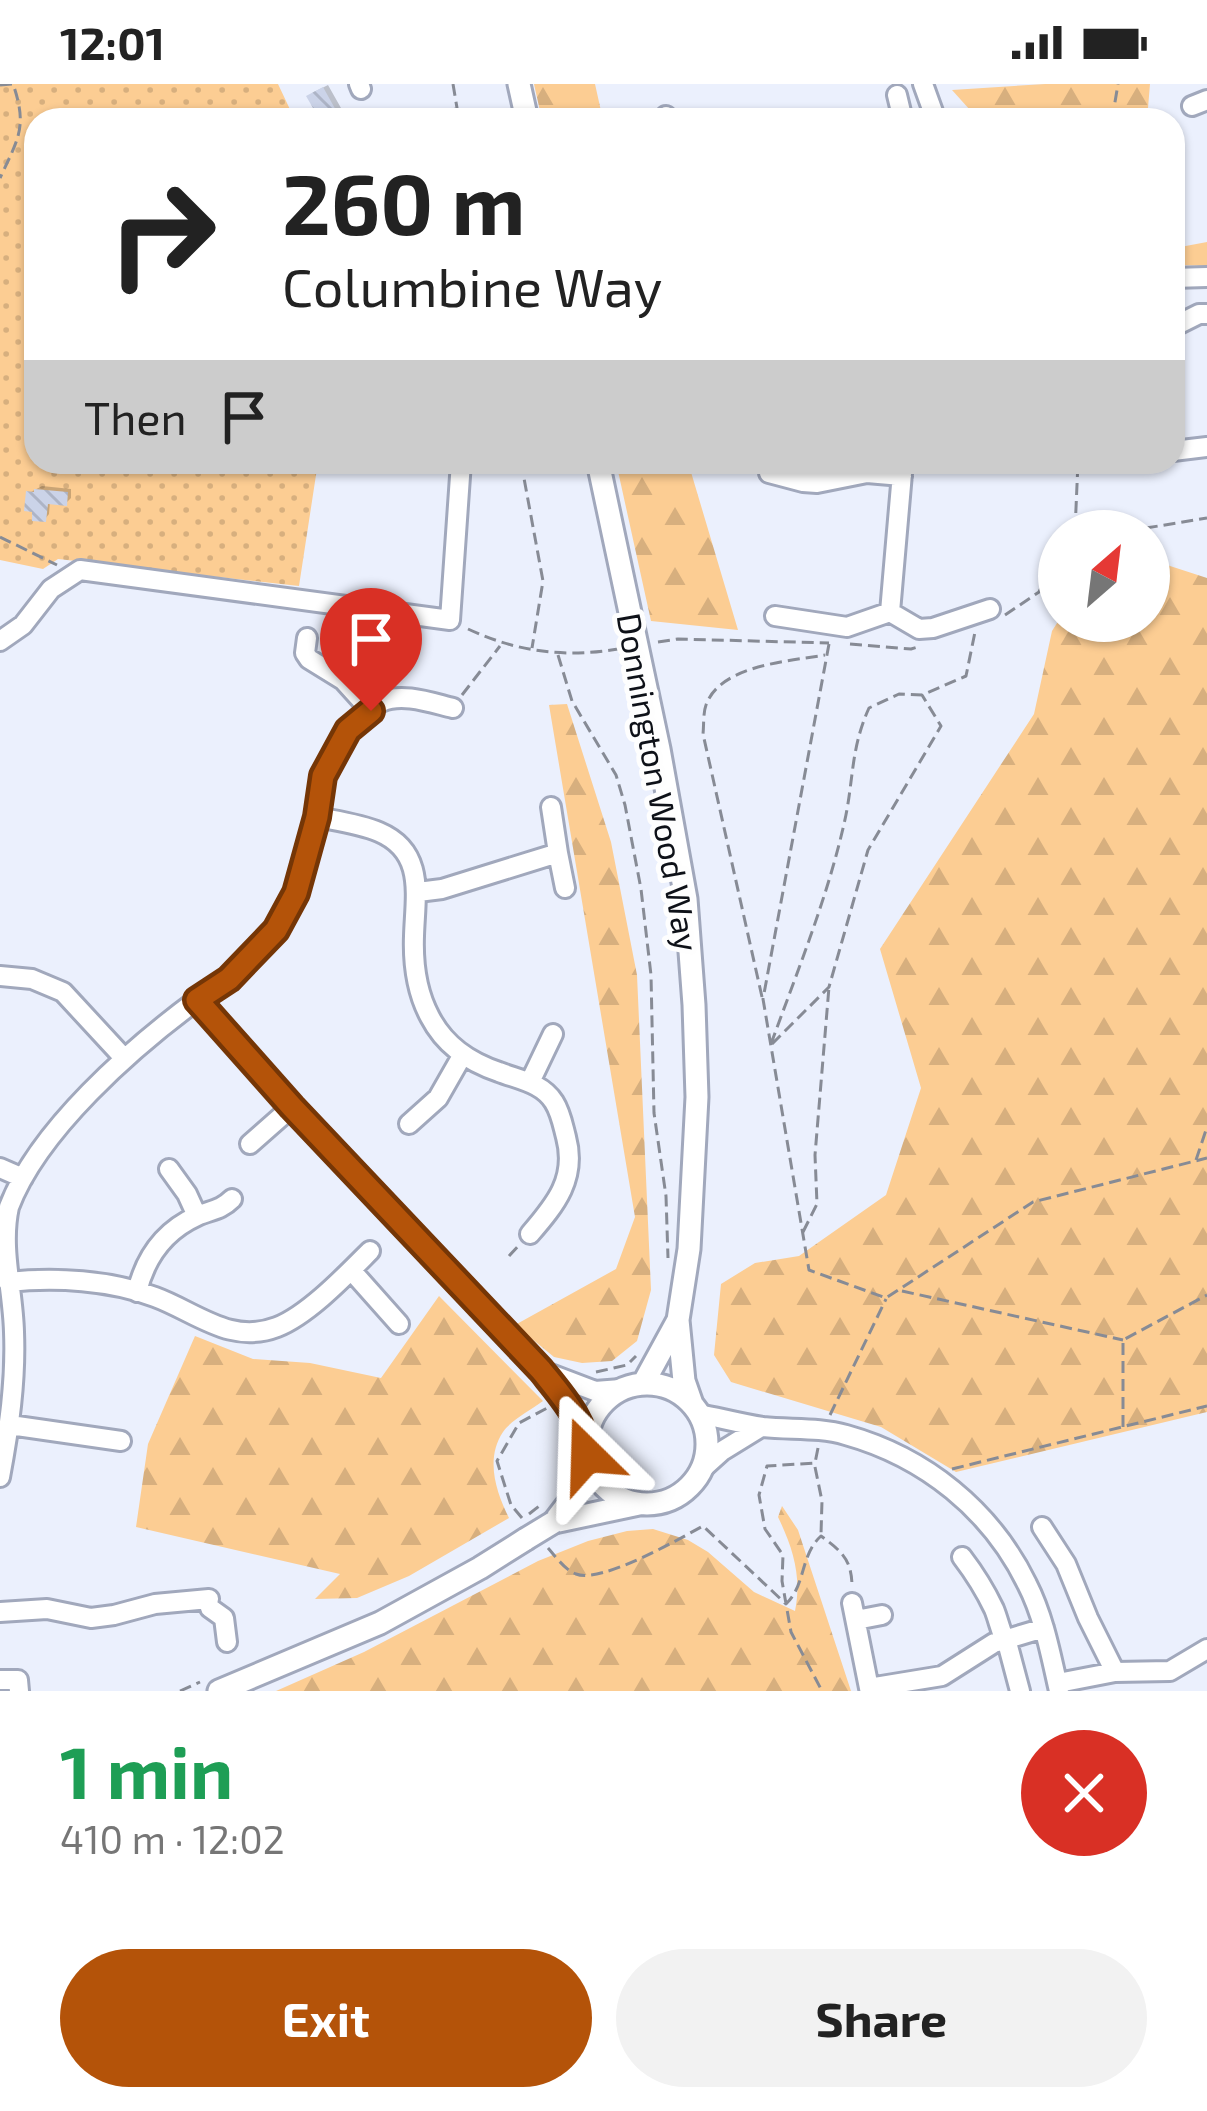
<!DOCTYPE html>
<html lang="en">
<head>
<meta charset="utf-8">
<style>
  body { margin:0; font-family:"Exo 2",sans-serif; background:#f2f2f2; color:#222; height:100vh; display:flex; flex-direction:column; font-size:45px; white-space:nowrap }
  * { box-sizing:border-box; margin:0 }
  p { font-size:39px; color:#767676 }
  .icon { flex:none; width:66px; height:66px; fill:none; stroke:currentColor; stroke-width:2; stroke-linecap:round; stroke-linejoin:round }
  .map { position:relative; height:1607px; overflow:hidden }
  .sheet { display:flex; flex-direction:column; background:#fff; flex:1 }
  .sheet>* { flex:none }
  .banner { position:absolute; left:24px; top:24px; width:1161px; height:366px; border-radius:36px; box-shadow:0 3px 9px #0004; background:#fff; color:#222; overflow:hidden }
  .needle { width:78px; rotate:28deg }
  .buttons { position:absolute; left:1038px; top:426px; display:grid; gap:24px }
  .buttons a { display:grid; place-items:center; width:132px; height:132px; border-radius:50%; background:#fff; box-shadow:0 3px 9px #0004; font-size:60px }
  .pin { position:absolute; display:grid; place-items:center; width:102px; height:102px; color:#fff; margin:-123px -51px; border-radius:50% 50% 50% 0; rotate:-45deg; box-shadow:0 0 12px #0007 }
  .pin .icon { rotate:45deg }
  .me { position:absolute; width:132px; margin:-66px; rotate:338deg; stroke-linejoin:round; filter:drop-shadow(0 0 9px #0008) }
  .turn { display:flex; align-items:center; gap:42px; height:252px; padding:0 60px; font-size:54px }
  .turn .icon { width:156px; height:156px; stroke-width:2.5 }
  .turn b { display:block; font-size:84px; line-height:102px }
  .then { display:flex; align-items:center; height:114px; padding:0 60px; background:#0003; gap:24px; font-size:45px }
  .round { display:grid; place-items:center; flex:none; width:126px; height:126px; border-radius:63px; background:#f2f2f2 }
  .headline { display:flex; align-items:center; justify-content:space-between; height:204px; padding:0 60px }
  h1 { font-size:72px; font-weight:700; line-height:90px; color:#1e9e55 }
  .primary-button { display:flex; gap:24px; margin-top:auto; padding:24px 60px }
  .primary-button a { flex:1; height:138px; border-radius:72px; background:#b45309; color:#fff; font-size:48px; font-weight:700; line-height:138px; text-align:center }
  .primary-button a+a { background:#f2f2f2; color:#222 }
  .status { display:flex; justify-content:space-between; align-items:center; height:84px; padding:0 60px; background:#fff; direction:ltr }
  .status svg { height:33px; fill:currentColor }
  .map>svg:first-child { display:block }
  .grass { fill:#fccd93 }
  .forest { fill:url(#forest-firs) }
  .park { fill:url(#park-dots) }
  .shadow { fill:#0003 }
  .building { fill:url(#building-back-hatch) }
  .lines { fill:none; stroke-linecap:round; stroke-linejoin:round }
  .minor-casing { stroke:#a1a8bc; stroke-width:24 }
  .major-casing { stroke:#a1a8bc; stroke-width:27 }
  .path { stroke:#878b95; stroke-width:3; stroke-dasharray:12 6; stroke-linecap:butt }
  .minor { stroke:#fff; stroke-width:18 }
  .major { stroke:#fff; stroke-width:21 }
  .major-bridge-casing { stroke:#a1a8bc; stroke-width:27; stroke-linecap:butt }
  .path-bridge { stroke:#878b95; stroke-width:3; stroke-dasharray:12 6; stroke-linecap:butt }
  .major-bridge { stroke:#fff; stroke-width:21 }
  .route-casing { stroke:#753606; stroke-width:30 }
  .route { stroke:#b45309; stroke-width:21 }
  .labels { text-anchor:middle; dominant-baseline:central; stroke-width:10; stroke-linejoin:round; paint-order:stroke }
  .street-label { font-size:33px; fill:#0e1118; stroke:#fefefe }
</style>
</head>
<body>
<div class="status"><b>12:01</b><svg viewBox="0 0 49 12"><path d="M0 12V9h3v3zM5 12V6h3v6zM10 12V3h3v9zM15 12V0h3v12zM26 1h20v11H26zM47 4h2v5h-2z"/></svg></div>
<div class="map">
<svg width="1207" height="1607" viewBox="0 0 1207 1607">
  <defs>
    <pattern id="forest-firs" width="22" height="20" patternUnits="userSpaceOnUse" patternTransform="scale(3)"><rect width="22" height="20" fill="#fccd93"/><path d="M5 1l3.5 6h-7zM16 11l3.5 6h-7z" fill="#d7af7e"/></pattern>
    <pattern id="park-dots" width="8" height="8" patternUnits="userSpaceOnUse" patternTransform="scale(3)"><rect width="8" height="8" fill="#fccd93"/><path d="M2 2h.1M6 6h.1" fill="none" stroke="#d7af7e" stroke-width="1.8" stroke-linecap="round"/></pattern>
    <pattern id="building-back-hatch" width="6" height="6" patternUnits="userSpaceOnUse" patternTransform="scale(3)"><rect width="6" height="6" fill="#cbd3e8"/><path d="M-1 5l2 2M0 0l6 6M5-1l2 2" fill="none" stroke="#adb4c6"/></pattern>
  </defs>
  <rect width="100%" height="100%" fill="#ebf0fd"/>
  <path class="grass" d="M 1207,158 L 1207,182 L 1173,181 L 1173,162 L 1175,164 Z"/>
  <path class="forest" d="M 534,0 L 595,0 L 603,36 L 542,36 Z
    M 1045,0 L 1150,0 L 1147,36 L 979,36 L 952,6 Z
    M 616,378 L 688,378 L 738,546 L 651,537 Z
    M 1167,481 L 1207,494 L 1207,1328 L 956,1388 L 881,1343 L 731,1298 L 714,1271 L 721,1200 L 755,1179 L 799,1172 L 886,1111 L 921,1004 L 880,865 L 1034,630 L 1052,547 L 1059,536 L 1149,537 L 1149,482 Z
    M 567,620 L 611,758 L 637,891 L 651,1206 L 637,1257 L 612,1277 L 582,1279 L 554,1273 L 515,1241 L 616,1185 L 635,1133 L 549,621 Z
    M 439,1212 L 543,1317 C 531,1326 511,1336 503,1348 C 485,1375 496,1408 509,1434 L 409,1492 L 357,1514 L 315,1515 L 340,1490 L 136,1443 L 148,1360 L 195,1252 L 253,1275 L 310,1279 L 381,1294 Z
    M 782,1422 L 798,1446 L 851,1607 L 276,1607 L 364,1568 L 538,1477 L 588,1457 L 627,1447 L 653,1445 L 688,1456 L 708,1468 L 754,1508 L 795,1527 C 802,1493 793,1464 778,1433 Z"/>
  <path class="park" d="M 0,0 L 278,0 L 295,36 L 36,36 L 36,378 L 233,378 L 247,389 L 271,378 L 318,378 L 299,502 L 58,475 L 43,485 L 0,476 Z"/>
  <path class="shadow" d="M 328,1 L 341,24 L 336,28 L 314,8 Z
    M 42,402 L 71,405 L 71,414 L 66,419 L 50,417 L 49,430 L 45,435 L 35,425 L 29,409 Z"/>
  <path class="building" d="M 323,3 L 338,30 L 328,36 L 320,36 L 306,12 Z
    M 34,405 L 68,408 L 67,422 L 48,420 L 46,438 L 32,437 L 32,428 L 24,427 L 26,407 L 34,408 Z"/>
  <g class="lines">
    <g class="minor-casing">
      <path id="minor" d="M 359,0 L 361,5
        M 923,0 L 936,36
        M 897,11 L 903,36
        M 1192,22 L 1207,16
        M 666,32 L 667,36
        M 1173,194 L 1207,193
        M 1173,243 L 1199,230 L 1207,230
        M 1173,367 L 1207,363
        M 769,389 L 803,398 L 817,399 L 867,389 L 902,392
        M 890,528 L 903,378
        M 775,532 L 847,543 L 890,528 L 919,545 L 933,544 L 990,525
        M 307,554 L 305,569 L 309,575 L 343,596 L 371,627
        M 0,557 L 23,541 L 51,505 L 80,486 L 450,536 L 461,378
        M 317,733 C 337,737 360,740 379,748 C 426,768 415,813 414,852 C 413,879 417,909 430,933 C 445,962 469,978 499,988 C 520,996 542,999 554,1018 C 561,1029 563,1042 566,1053 C 577,1094 556,1120 530,1150
        M 558,769 L 565,804
        M 418,808 L 442,805 L 558,769 L 551,723
        M 0,892 L 32,895 L 63,908 L 124,974
        M 197,916 L 292,1023 L 541,1286 L 565,1316 L 587,1354
        M 530,998 L 553,950
        M 409,1040 L 438,1014 L 462,972
        M 250,1060 L 292,1023
        M 0,1084 L 23,1094
        M 169,1085 L 187,1110 L 197,1132
        M 351,1186 L 399,1240
        M 8,1198 C 55,1193 110,1196 155,1213 C 196,1228 230,1261 277,1243 C 308,1231 346,1191 370,1167
        M 137,1208 C 145,1174 164,1147 197,1132 C 211,1126 221,1126 232,1115
        M 545,1288 L 595,1307 L 621,1305
        M 699,1330 C 720,1334 742,1340 763,1343 C 791,1346 819,1343 846,1351 C 925,1373 991,1426 1027,1500 C 1044,1533 1051,1572 1059,1607
        M 10,1341 L 121,1357
        M 702,1385 L 722,1367 L 761,1343
        M 0,1393 C 9,1345 16,1297 14,1248 C 13,1206 0,1164 9,1123 C 38,1046 132,964 197,916 C 226,895 258,873 277,843 C 298,811 309,770 317,732 C 323,701 327,674 347,648 C 352,641 361,635 367,630 C 372,626 376,620 381,618 C 402,608 432,619 453,624
        M 1042,1443 L 1066,1480 L 1088,1534 L 1115,1588
        M 962,1473 C 975,1490 985,1506 994,1525 C 999,1537 1001,1551 1008,1562 L 1020,1607
        M 852,1519 L 869,1604 L 942,1592 L 994,1559 L 1044,1544
        M 210,1524 L 224,1534 L 227,1558
        M 0,1528 L 47,1525 L 91,1534 L 114,1531 L 155,1520 L 209,1515
        M 856,1536 L 882,1531
        M 0,1596 L 18,1596 L 19,1607
        M 1058,1599 L 1115,1588 L 1170,1587 L 1207,1565"/>
    </g>
    <g class="major-casing">
      <path id="major" d="M 519,0 L 527,36
        M 598,378 L 659,665 L 686,815 L 694,921 L 697,1013 L 689,1165 L 678,1236 L 684,1297 L 692,1320
        M 643,1300 L 678,1236
        M587 1360a60 60 0 1 1 120 0a60 60 0 1 1-120 0Z
        M 554,1438 L 639,1420
        M 554,1438 L 593,1387
        M 219,1607 L 380,1539 L 480,1484 L 526,1455"/>
    </g>
    <path class="path" d="M 453,0 L 459,36
      M 0,1 L 13,0 C 28,43 18,55 0,94
      M 436,36 L 440,30 L 456,25
      M 1112,36 L 1118,0
      M 521,378 L 543,497 L 532,564
      M 1075,447 L 1078,378
      M 1128,447 L 1207,434
      M 0,453 L 57,481
      M 1005,531 L 1039,508 L 1059,465
      M 468,545 C 518,568 563,574 618,565
      M 658,558 L 678,555 L 829,559
      M 829,560 L 763,915 L 809,1186 L 886,1214 L 1033,1118 L 1207,1074
      M 850,560 L 911,565 L 918,563
      M 558,571 L 572,617 L 616,691 L 625,721 L 641,805 L 651,891 L 654,1029 L 666,1112 L 668,1174
      M 462,611 L 500,562
      M 762,913 L 703,650 C 704,641 703,629 706,621 C 720,581 790,577 825,571
      M 771,960 C 797,888 827,815 844,740 C 854,697 850,666 869,624 L 899,610 L 922,611 L 966,592 L 975,548
      M 772,960 L 829,903 L 868,766 L 941,642 L 922,611
      M 1196,1076 L 1207,1043
      M 803,1148 L 817,1120 L 815,1071 L 829,903
      M 509,1172 L 520,1160
      M 902,1207 L 1123,1256
      M 596,1288 L 627,1281 L 636,1272
      M 830,1331 L 886,1215
      M 1123,1343 L 1123,1256 L 1207,1211
      M 818,1364 L 815,1379 L 767,1382 L 759,1411 L 765,1445 L 783,1471 L 782,1497 L 791,1548 L 822,1607
      M 815,1383 L 822,1417 L 821,1450
      M 952,1385 L 1207,1322
      M 563,1395 L 570,1370 L 569,1358
      M 522,1434 L 511,1421 L 497,1377 L 519,1339 L 549,1323
      M 548,1464 C 556,1473 565,1486 576,1490 C 601,1500 679,1455 703,1442 L 786,1520 C 806,1501 800,1471 821,1452 C 841,1467 852,1475 852,1503
      M 180,1607 L 200,1598"/>
    <use href="#minor" class="minor"/>
    <use href="#major" class="major"/>
    <g class="major-bridge-casing">
      <path id="major-bridge" d="M 526,1455 L 554,1438"/>
    </g>
    <path class="path-bridge" d="M 529,1430 L 543,1419"/>
    <use href="#major-bridge" class="major-bridge"/>
  </g>
  <g class="lines">
    <g class="route-casing">
      <path id="route" d="M 371,627 L 348,646 L 323,692 L 317,733 L 296,809 L 276,846 L 229,895 L 197,916 L 292,1023 L 541,1286 C 561,1311 586,1338 587,1371"/>
    </g>
    <use href="#route" class="route"/>
  </g>
  <g class="labels">
    <g class="street-label">
      <text transform="translate(659 698) rotate(80)">Donnington Wood Way</text>
    </g>
  </g>
</svg>
<div class="buttons">
<a><svg class="needle" viewBox="-14 -14 28 28"><path d="M0-13l5 13h-10z" fill="#e53935"/><path d="M0 13l5-13h-10z" fill="#767676"/></svg></a>
</div>
<div class="pin" style="left:371px;top:627px;background:#d93025"><svg class="icon" aria-label="arrive" viewBox="0 0 24 24"><path d="M6 21V4h12l-3 4 3 4H6"/></svg></div>
<svg class="me" style="left:587px;top:1371px" viewBox="-20 -20 40 40"><path d="M0-17L14 15 0 8-14 15z" fill="#b45309" stroke="#fff" stroke-width="4"/></svg>
<div class="banner">
<div class="turn"><svg class="icon" aria-label="right" viewBox="0 0 24 24"><path d="M7 20v-9h11M14 6l5 5-5 5"/></svg><div><b>260 m</b>Columbine Way</div></div>
<div class="then">Then<svg class="icon" aria-label="arrive" viewBox="0 0 24 24"><path d="M6 21V4h12l-3 4 3 4H6"/></svg></div>
</div>
</div>
<section class="sheet">
<div class="headline"><div><h1>1 min</h1><p>410 m · 12:02</p></div><a class="round" style="background:#d93025;color:#fff"><svg class="icon" aria-label="close" viewBox="0 0 24 24"><path d="M6 6l12 12M18 6L6 18"/></svg></a></div>
<div class="primary-button"><a>Exit</a><a>Share</a></div>
</section>
</body>
</html>
